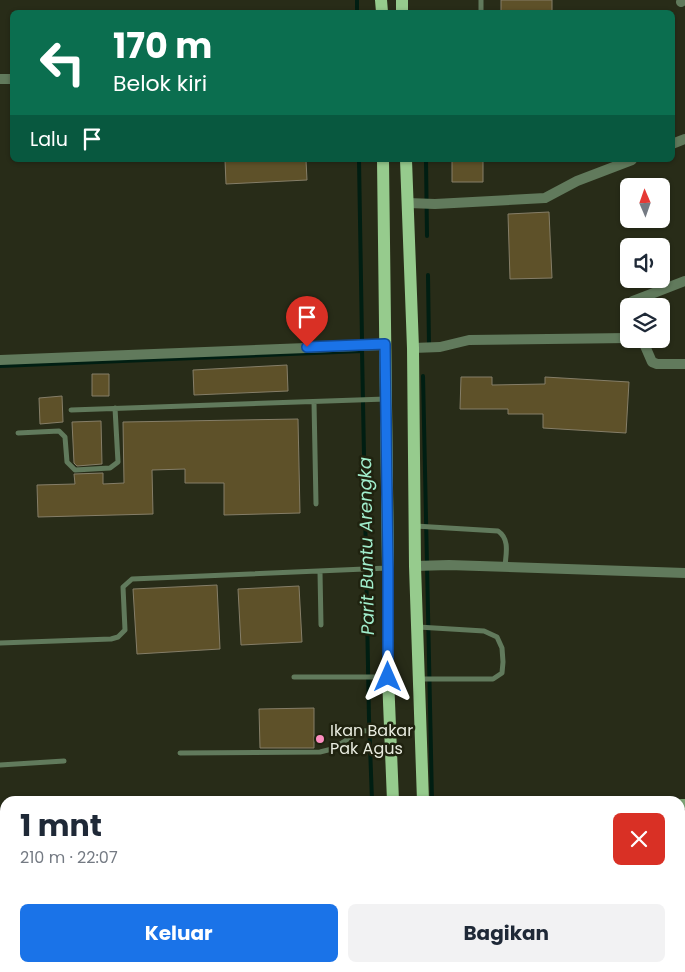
<!DOCTYPE html>
<html lang="id">
<head>
<meta charset="utf-8">
<style>
  body { margin:0; font-family:Poppins,sans-serif; background:#f2f2f3; color:#1f2937; height:100vh; display:flex; flex-direction:column; font-size:19px; white-space:nowrap }
  * { box-sizing:border-box; margin:0 }
  p { font-size:16px; color:#747a83 }
  .icon { flex:none; width:28px; height:28px; fill:none; stroke:currentColor; stroke-width:2; stroke-linecap:round; stroke-linejoin:round }
  .map { position:relative; flex:1; overflow:hidden }
  .sheet { position:absolute; left:0px; top:796px; width:685px; height:176px; display:flex; flex-direction:column; background:#fff; border-radius:15px 15px 0 0; box-shadow:0 1px 4px #0004 }
  .sheet>* { flex:none }
  .hud { position:absolute; left:10px; top:10px; width:665px; height:152px; border-radius:8px; box-shadow:0 1px 4px #0004; background:#0b6e4f; color:#fff; overflow:hidden }
  .needle { width:32px; rotate:358deg }
  .tools { position:absolute; left:620px; top:178px; display:grid; gap:10px }
  .tools a { display:grid; place-items:center; width:50px; height:50px; border-radius:8px; background:#fff; box-shadow:0 1px 4px #0004; font-size:25px }
  .pin { position:absolute; display:grid; place-items:center; width:42px; height:42px; color:#fff; margin:-51px -21px; border-radius:50% 50% 50% 0; rotate:-45deg; box-shadow:0 0 5px #0007 }
  .pin .icon { rotate:45deg }
  .me { position:absolute; width:55px; margin:-28px; rotate:0deg; stroke-linejoin:round; filter:drop-shadow(0 0 4px #0008) }
  .turn { display:flex; align-items:center; gap:18px; height:105px; padding:0 20px; font-size:22px }
  .turn .icon { width:65px; height:65px; stroke-width:2.5 }
  .turn b { display:block; font-size:35px; line-height:42px }
  .then { display:flex; align-items:center; height:48px; padding:0 20px; background:#0003; gap:10px; font-size:19px }
  .round { display:grid; place-items:center; flex:none; width:52px; height:52px; border-radius:8px; background:#f2f2f3 }
  .overview { display:flex; align-items:center; justify-content:space-between; height:85px; padding:0 20px }
  h1 { font-size:30px; font-weight:700; line-height:38px }
  .cta { display:flex; gap:10px; margin-top:auto; padding:10px 20px }
  .cta a { flex:1; height:58px; border-radius:8px; background:#1a73e8; color:#fff; font-size:20px; font-weight:700; line-height:58px; text-align:center }
  .cta a+a { background:#f2f2f3; color:#1f2937 }
  .map>svg:first-child { display:block }
  .lines { fill:none; stroke-linecap:round; stroke-linejoin:round }
  .stream { stroke:#001e12; stroke-width:4 }
  .building { fill:#5e5129; stroke:#857e68 }
  .lane { stroke:#617a5c; stroke-width:5 }
  .street { stroke:#617a5c; stroke-width:10 }
  .secondary { stroke:#7fa878; stroke-width:10 }
  .primary { stroke:#96cb8d; stroke-width:12 }
  .route-casing { stroke:#114b97; stroke-width:12 }
  .route { stroke:#1a73e8; stroke-width:9 }
  .poi-dot { fill:#fd8ec0; stroke:#1f220f; stroke-width:2 }
  .labels { text-anchor:middle; dominant-baseline:central; stroke-width:5; stroke-linejoin:round; paint-order:stroke }
  .poi-label { font-size:16px; fill:#e8ebdf; stroke:#1f220f; text-anchor:start }
  .water-label { font-size:18px; font-style:italic; fill:#a1eecd; stroke:#1f220f }
</style>
</head>
<body>
<div class="map">
<svg width="685" height="972" viewBox="0 0 685 972">
  <rect width="100%" height="100%" fill="#282c18"/>
  <g class="lines">
    <path class="stream" d="M 357,0 L 357,12
      M 359,160 L 362,340
      M 426,160 L 427,236
      M 428,275 L 429,345
      M 362,350 L 369,718 L 372,801
      M 0,366 L 362,351
      M 423,376 L 432,801
      M 377,968 L 377,972
      M 435,968 L 435,972"/>
  </g>
  <path class="building" d="M 501,0 L 552,0 L 552,12 L 501,12 Z
    M 225,160 L 306,160 L 307,180 L 226,184 Z
    M 452,160 L 483,160 L 483,182 L 452,182 Z
    M 549,212 L 552,278 L 510,279 L 508,214 Z
    M 287,365 L 288,391 L 194,395 L 193,370 Z
    M 92,374 L 109,374 L 109,396 L 92,396 Z
    M 461,377 L 492,377 L 492,385 L 545,384 L 545,377 L 629,382 L 626,433 L 543,428 L 543,414 L 508,414 L 508,409 L 460,409 Z
    M 62,396 L 63,422 L 40,424 L 39,398 Z
    M 298,419 L 300,513 L 224,515 L 224,483 L 185,483 L 185,469 L 152,470 L 153,514 L 38,517 L 37,485 L 75,484 L 74,474 L 103,473 L 103,484 L 124,483 L 123,422 Z
    M 101,421 L 102,464 L 77,466 L 74,463 L 72,422 Z
    M 217,585 L 220,649 L 137,654 L 133,589 Z
    M 299,586 L 302,642 L 241,645 L 238,589 Z
    M 314,708 L 314,748 L 260,748 L 259,709 Z"/>
  <g class="lines">
    <path class="lane" d="M 481,0 L 481,12
      M 314,402 L 316,504
      M 71,410 L 386,399
      M 18,433 L 59,431 L 65,437 L 67,462 L 75,470 L 110,468 L 118,462 L 115,408
      M 415,526 L 498,531 C 510,539 506,554 505,566
      M 320,572 L 321,625
      M 418,627 L 484,631 L 497,637 L 502,648 L 503,662 L 502,673 L 493,679 L 419,679
      M 0,643 L 111,639 L 118,637 L 125,630 L 123,587 L 132,579 L 388,568
      M 294,677 L 388,677
      M 180,753 L 320,752 L 332,749 L 361,731 L 390,730
      M 0,765 L 64,761
      M 520,968 L 520,972"/>
    <path class="street" d="M 681,2 L 685,0
      M 0,79 L 12,79
      M 672,144 L 685,139
      M 408,203 L 435,204 L 545,198 L 577,181 L 632,160
      M 634,306 L 633,301 L 685,281
      M 642,339 L 652,362 L 657,364 L 685,364
      M 413,348 L 440,347 L 469,340 L 629,338
      M 0,360 L 385,345
      M 415,566 L 449,565 L 685,573
      M 647,972 L 647,968"/>
    <path class="secondary" d="M 680,804 L 685,804"/>
    <path class="primary" d="M 381,0 L 382,12
      M 402,0 L 402,12
      M 383,160 L 388,568 L 388,677 L 393,801
      M 406,160 L 413,348 L 415,566 L 423,801
      M 398,968 L 398,972
      M 427,968 L 427,972"/>
  </g>
  <g class="lines">
    <g class="route-casing">
      <path id="route" d="M 307,347 L 385,344 L 388,568 L 388,677"/>
    </g>
    <use href="#route" class="route"/>
  </g>
  <circle class="poi-dot" cx="320" cy="739" r="5"/>
  <g class="labels">
    <g class="poi-label">
      <text x="330" y="730">Ikan Bakar<tspan x="330" dy="18">Pak Agus</tspan></text>
    </g>
    <g class="water-label">
      <text transform="translate(366 546) rotate(-91)">Parit Buntu Arengka</text>
    </g>
  </g>
</svg>
<div class="tools">
<a><svg class="needle" viewBox="-14 -14 28 28"><path d="M0-13l5 13h-10z" fill="#e53935"/><path d="M0 13l5-13h-10z" fill="#747a83"/></svg></a>
<a><svg class="icon" aria-label="sound" viewBox="0 0 24 24"><path d="M4 9h4l5-4v14l-5-4H4zM17 9q2 3 0 6"/></svg></a>
<a><svg class="icon" aria-label="layers" viewBox="0 0 24 24"><path d="M12 4l9 5-9 5-9-5zM3 14l9 5 9-5"/></svg></a>
</div>
<div class="pin" style="left:307px;top:347px;background:#d93025"><svg class="icon" aria-label="arrive" viewBox="0 0 24 24"><path d="M6 21V4h12l-3 4 3 4H6"/></svg></div>
<svg class="me" style="left:388px;top:677px" viewBox="-20 -20 40 40"><path d="M0-17L14 15 0 8-14 15z" fill="#1a73e8" stroke="#fff" stroke-width="4"/></svg>
<div class="hud">
<div class="turn"><svg class="icon" aria-label="left" viewBox="0 0 24 24"><path d="M17 20v-9H6M10 6l-5 5 5 5"/></svg><div><b>170 m</b>Belok kiri</div></div>
<div class="then">Lalu<svg class="icon" aria-label="arrive" viewBox="0 0 24 24"><path d="M6 21V4h12l-3 4 3 4H6"/></svg></div>
</div>
<section class="sheet">
<div class="overview"><div><h1>1 mnt</h1><p>210 m · 22:07</p></div><a class="round" style="background:#d93025;color:#fff"><svg class="icon" aria-label="close" viewBox="0 0 24 24"><path d="M6 6l12 12M18 6L6 18"/></svg></a></div>
<div class="cta"><a>Keluar</a><a>Bagikan</a></div>
</section>
</div>
</body>
</html>
